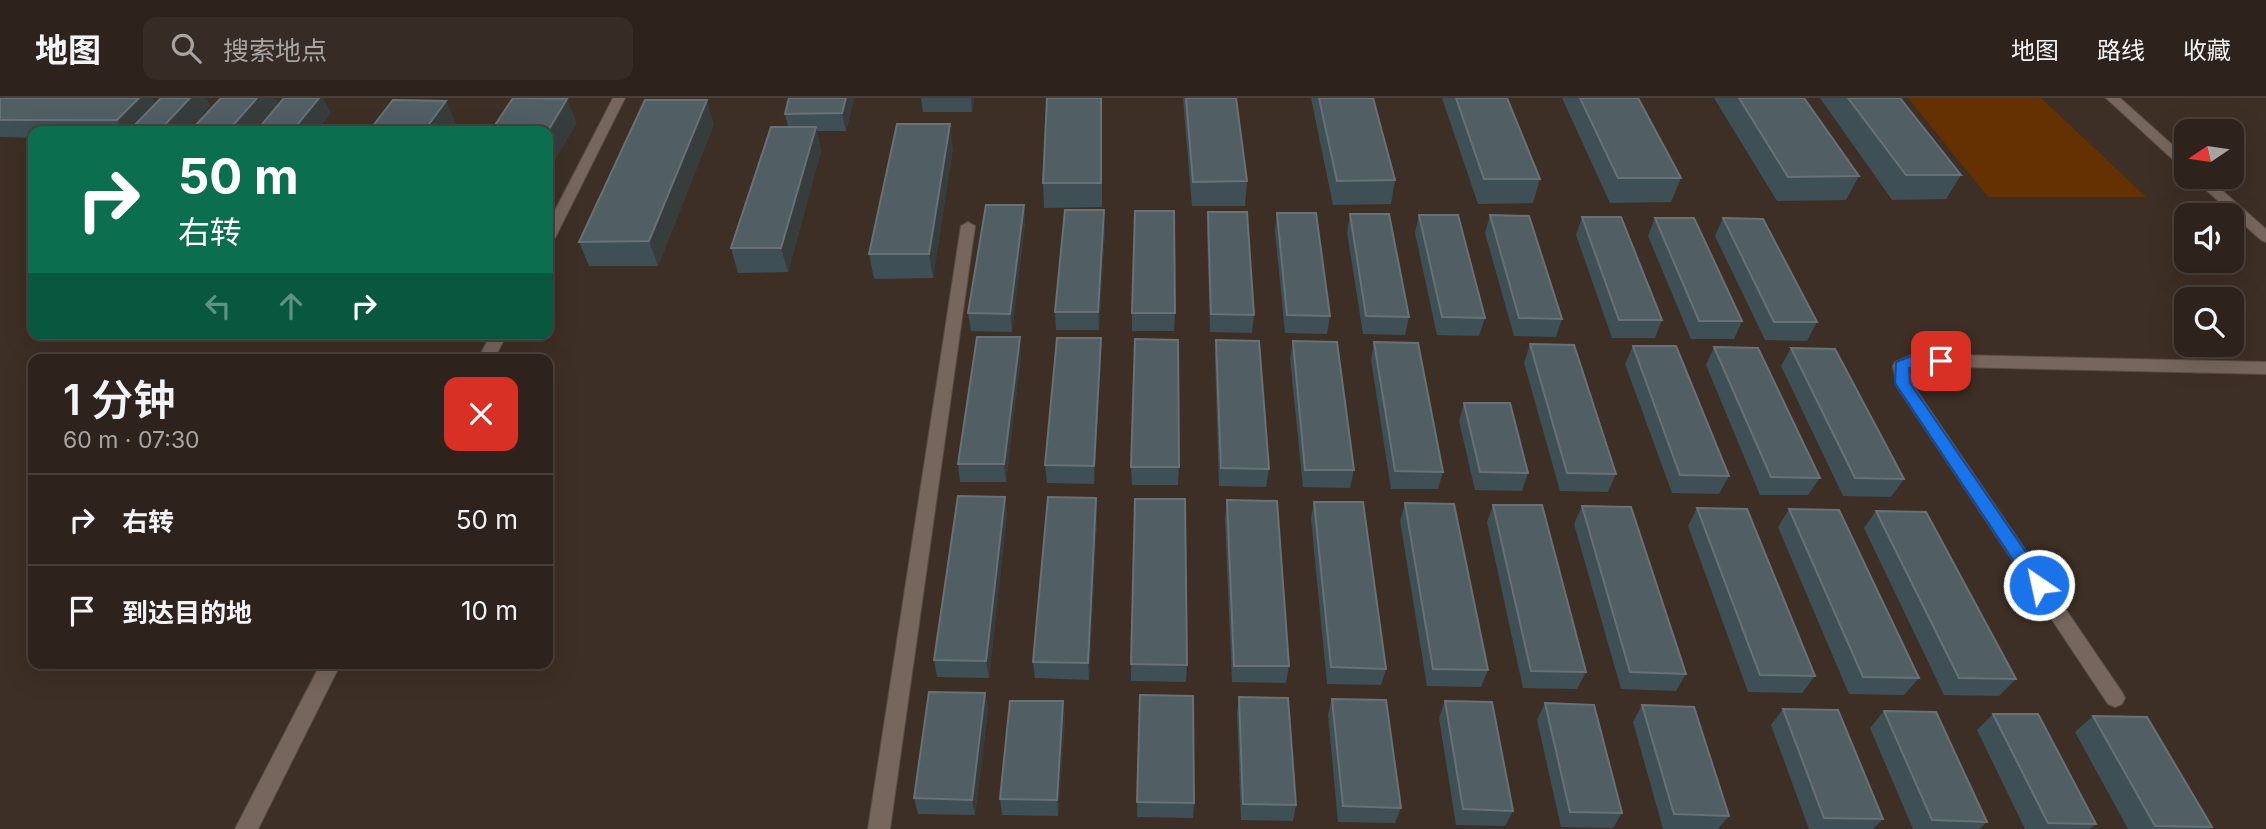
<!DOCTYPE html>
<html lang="zh">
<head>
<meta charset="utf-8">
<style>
  body { margin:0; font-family:Inter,"Noto Sans SC",sans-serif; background:#362b25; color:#f1f3f6; height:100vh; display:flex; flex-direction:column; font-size:26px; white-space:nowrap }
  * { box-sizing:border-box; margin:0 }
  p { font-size:23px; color:#a7a4a3 }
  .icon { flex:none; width:38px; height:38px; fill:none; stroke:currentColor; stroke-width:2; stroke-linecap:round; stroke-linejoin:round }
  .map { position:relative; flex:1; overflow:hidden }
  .details { position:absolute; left:28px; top:256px; width:525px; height:315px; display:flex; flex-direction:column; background:#2e231c; border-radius:14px; box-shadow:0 7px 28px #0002,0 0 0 2px #49403b }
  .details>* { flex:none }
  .banner { position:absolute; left:28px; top:28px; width:525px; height:214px; border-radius:14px; box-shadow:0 7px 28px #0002,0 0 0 2px #49403b; background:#0b6e4f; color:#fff; overflow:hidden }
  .needle { width:46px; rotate:257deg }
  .buttons { position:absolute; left:2174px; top:21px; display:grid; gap:14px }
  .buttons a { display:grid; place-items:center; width:70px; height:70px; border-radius:14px; background:#2e231c; box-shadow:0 7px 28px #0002,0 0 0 2px #49403b; font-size:35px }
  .pin { position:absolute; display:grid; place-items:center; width:60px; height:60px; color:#fff; margin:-30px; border-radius:14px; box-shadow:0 4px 10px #0006 }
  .me { position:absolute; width:77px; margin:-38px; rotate:326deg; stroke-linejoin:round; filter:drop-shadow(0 0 5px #0008) }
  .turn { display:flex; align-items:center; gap:24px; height:147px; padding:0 35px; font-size:32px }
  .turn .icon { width:91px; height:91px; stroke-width:2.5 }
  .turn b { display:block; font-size:49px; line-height:60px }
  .lanes { display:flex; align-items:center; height:66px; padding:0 35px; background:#0003; justify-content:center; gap:35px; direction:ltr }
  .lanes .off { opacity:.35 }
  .round { display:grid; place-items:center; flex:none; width:74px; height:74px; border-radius:14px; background:#362b25 }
  .overview { display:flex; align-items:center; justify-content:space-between; height:119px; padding:0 35px }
  h1 { font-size:42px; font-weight:600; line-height:52px }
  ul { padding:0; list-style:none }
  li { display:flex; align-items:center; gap:21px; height:91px; padding:0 35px; border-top:2px solid #49403b }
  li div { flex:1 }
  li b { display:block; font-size:26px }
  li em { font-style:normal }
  header { display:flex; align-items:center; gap:42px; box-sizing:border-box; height:98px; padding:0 35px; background:#2e231c; border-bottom:2px solid #49403b }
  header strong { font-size:33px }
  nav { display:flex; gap:38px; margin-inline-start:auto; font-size:24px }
  .search { width:490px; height:63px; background:#362b25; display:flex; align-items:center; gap:18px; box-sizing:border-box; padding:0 24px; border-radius:14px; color:#a7a4a3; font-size:26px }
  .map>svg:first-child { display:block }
  .green { fill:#653101 }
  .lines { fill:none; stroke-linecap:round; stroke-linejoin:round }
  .minor-casing { stroke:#594d45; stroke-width:2 }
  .minor { fill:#77665b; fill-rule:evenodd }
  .wall { fill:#3f4f56 }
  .shaded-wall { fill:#373c3d }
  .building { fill:#515e64; stroke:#687175; stroke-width:2 }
  .route { fill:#1a73e8; stroke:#114b97; stroke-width:2 }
</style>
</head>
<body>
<header>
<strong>地图</strong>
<div class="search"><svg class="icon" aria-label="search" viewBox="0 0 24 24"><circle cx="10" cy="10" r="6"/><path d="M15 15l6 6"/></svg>搜索地点</div>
<nav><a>地图</a><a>路线</a><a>收藏</a></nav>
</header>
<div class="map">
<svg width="2266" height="731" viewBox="0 0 2266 731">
  <rect width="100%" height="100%" fill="#3d2f25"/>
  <path class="green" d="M 1908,0 L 2041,0 L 2146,99 L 1988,99 Z"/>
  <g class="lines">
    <g class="minor-casing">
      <path id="minor" d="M 613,0 L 625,0 L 555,140 L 548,144 L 548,126 Z
        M 2106,0 L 2120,0 L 2186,59 L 2186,70 L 2181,69 Z
        M 2192,79 L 2207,79 L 2266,131 L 2266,144 L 2261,142 Z
        M 968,124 L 975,128 L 890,731 L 868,731 L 961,128 Z
        M 491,236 L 507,236 L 494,261 L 478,261 Z
        M 1914,256 L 2266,264 L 2266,276 L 1916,268 L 1909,271 L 1911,284 L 2122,594 L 2125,600 L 2122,606 L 2115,609 L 2108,606 L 1897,289 L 1893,268 L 1895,264 Z
        M 321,565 L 341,565 L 258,731 L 235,731 Z"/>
    </g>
    <use href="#minor" class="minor"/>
  </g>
  <path class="wall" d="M 0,0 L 152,0 L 155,6 L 161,0 L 206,0 L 210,8 L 187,33 L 33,33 L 33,40 L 0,39 Z
    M 854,0 L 846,33 L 817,33 L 821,53 L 788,174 L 738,175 L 731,150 L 788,29 L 785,16 Z
    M 921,0 L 974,0 L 972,14 L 923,14 Z
    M 1102,0 L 1102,109 L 1044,110 L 1043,85 Z
    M 1183,0 L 1236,0 L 1247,83 L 1245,108 L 1192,108 Z
    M 1311,0 L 1373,0 L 1395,82 L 1391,106 L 1333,107 Z
    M 1442,0 L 1507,0 L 1540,81 L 1533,105 L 1478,106 Z
    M 1562,0 L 1638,0 L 1681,80 L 1671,104 L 1610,105 Z
    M 1714,0 L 1804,0 L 1859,78 L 1846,102 L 1777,103 Z
    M 1820,0 L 1900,0 L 1961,77 L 1946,101 L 1892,102 Z
    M 331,15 L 316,33 L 258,33 L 257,32 Z
    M 714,26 L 658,168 L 589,168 L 579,144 Z
    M 953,50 L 933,180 L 874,181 L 869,156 Z
    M 1024,107 L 1025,125 L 1012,234 L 971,233 L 968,215 Z
    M 1208,114 L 1254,217 L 1252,235 L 1210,234 L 1207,132 Z
    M 1277,115 L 1330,218 L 1327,236 L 1285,235 L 1275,133 Z
    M 1350,116 L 1409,219 L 1405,237 L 1363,236 L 1347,134 Z
    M 1419,117 L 1485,220 L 1479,238 L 1437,237 L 1415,135 Z
    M 1490,117 L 1562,221 L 1556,239 L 1514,238 L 1485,135 Z
    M 1582,119 L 1662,222 L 1655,240 L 1612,240 L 1576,137 Z
    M 1655,120 L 1742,223 L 1734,241 L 1691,241 L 1648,138 Z
    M 1723,120 L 1817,224 L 1807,243 L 1765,242 L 1715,138 Z
    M 1105,130 L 1099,232 L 1056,232 L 1055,214 Z
    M 1132,215 L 1175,215 L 1174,233 L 1132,233 Z
    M 1216,242 L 1269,371 L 1266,389 L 1219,388 L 1215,260 Z
    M 1293,243 L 1354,372 L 1350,390 L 1303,389 L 1290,261 Z
    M 1374,244 L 1443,374 L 1438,391 L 1391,391 L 1371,262 Z
    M 1530,246 L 1616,376 L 1608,394 L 1560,393 L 1524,265 Z
    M 1633,248 L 1729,378 L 1719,396 L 1672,395 L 1625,266 Z
    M 1714,249 L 1820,380 L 1808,397 L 1760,397 L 1706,267 Z
    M 1791,250 L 1904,381 L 1891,399 L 1843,398 L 1781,268 Z
    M 1021,257 L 1006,384 L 960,384 L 958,366 Z
    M 1101,259 L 1094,386 L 1047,385 L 1045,367 Z
    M 1464,305 L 1528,375 L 1522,393 L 1475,392 L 1459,323 Z
    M 1131,369 L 1179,369 L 1178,387 L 1132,387 Z
    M 1096,400 L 1097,418 L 1089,582 L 1035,580 L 1033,564 Z
    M 1227,402 L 1289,568 L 1286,585 L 1232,584 L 1225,420 Z
    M 1314,404 L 1386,571 L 1381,587 L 1327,586 L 1311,421 Z
    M 1405,405 L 1488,572 L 1481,589 L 1427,588 L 1400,423 Z
    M 1493,407 L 1586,574 L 1577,591 L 1523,590 L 1487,424 Z
    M 1582,408 L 1686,576 L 1676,593 L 1621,591 L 1574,426 Z
    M 1697,410 L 1815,578 L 1802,595 L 1748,594 L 1688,428 Z
    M 1789,411 L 1919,580 L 1904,597 L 1849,596 L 1778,429 Z
    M 1876,413 L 2016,581 L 1999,598 L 1944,597 L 1864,430 Z
    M 1007,416 L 989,580 L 937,579 L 934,562 Z
    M 1131,566 L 1187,567 L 1186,584 L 1131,583 Z
    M 985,595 L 988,611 L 975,717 L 918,716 L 914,700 Z
    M 1140,597 L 1194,705 L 1193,720 L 1137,719 Z
    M 1239,599 L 1296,707 L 1293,723 L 1241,722 L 1237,615 Z
    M 1332,601 L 1401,710 L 1395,725 L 1338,724 L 1328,617 Z
    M 1063,603 L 1065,620 L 1058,718 L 1002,717 L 1000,701 Z
    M 1445,603 L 1513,713 L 1505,728 L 1456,727 L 1439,620 Z
    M 1545,605 L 1622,715 L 1613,730 L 1561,729 L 1537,622 Z
    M 1642,607 L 1729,718 L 1718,731 L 1663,731 L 1633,624 Z
    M 1783,611 L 1883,721 L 1873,731 L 1809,731 L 1771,627 Z
    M 1884,613 L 1987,724 L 1979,731 L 1913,731 L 1870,630 Z
    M 1993,616 L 2096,726 L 2090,731 L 2025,731 L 1977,632 Z
    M 2093,618 L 2212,729 L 2210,731 L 2128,731 L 2075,634 Z"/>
  <path class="shaded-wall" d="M 139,0 L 152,0 L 158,10 L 136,33 L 125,33 L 117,22 Z
    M 190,0 L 206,0 L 210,8 L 187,33 L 159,33 Z
    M 257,0 L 275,0 L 278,5 L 254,33 L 228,33 Z
    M 319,0 L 323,0 L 331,15 L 316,33 L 293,33 L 293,32 Z
    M 846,0 L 854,0 L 846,33 L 842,15 Z
    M 971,0 L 974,0 L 972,14 Z
    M 567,1 L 577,25 L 548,74 L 548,33 Z
    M 707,2 L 714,26 L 658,168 L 649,143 Z
    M 446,3 L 457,27 L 452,33 L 424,33 Z
    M 950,26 L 953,50 L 933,180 L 929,156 Z
    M 816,29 L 821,53 L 788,174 L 781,150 Z
    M 1024,107 L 1025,125 L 1012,234 L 1010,216 Z
    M 1104,112 L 1105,130 L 1099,232 L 1098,214 Z
    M 1020,239 L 1021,257 L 1006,384 L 1004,366 Z
    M 1101,240 L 1101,259 L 1094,386 L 1094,368 Z
    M 1005,399 L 1007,416 L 989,580 L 986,563 Z
    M 1096,400 L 1097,418 L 1089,582 L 1088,565 Z
    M 985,595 L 988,611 L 975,717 L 972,702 Z
    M 1063,603 L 1065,620 L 1058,718 L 1057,702 Z"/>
  <path class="building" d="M 0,0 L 139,0 L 117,22 L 0,22 Z
    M 161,0 L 190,0 L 159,33 L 129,33 Z
    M 221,0 L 257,0 L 228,33 L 190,33 Z
    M 284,0 L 319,0 L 293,32 L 257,32 Z
    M 513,0 L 567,1 L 548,33 L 491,33 Z
    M 789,0 L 846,0 L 842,15 L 785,16 Z
    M 1047,0 L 1101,0 L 1101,85 L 1043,85 Z
    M 1186,0 L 1236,0 L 1247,83 L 1193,84 Z
    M 1319,0 L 1373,0 L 1395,82 L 1337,83 Z
    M 1456,0 L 1507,0 L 1540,81 L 1484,81 Z
    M 1580,0 L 1638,0 L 1681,80 L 1618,80 Z
    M 1739,0 L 1804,0 L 1859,78 L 1788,79 Z
    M 1848,0 L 1900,0 L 1961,77 L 1906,77 Z
    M 393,2 L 446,3 L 424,33 L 369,33 Z
    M 645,2 L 707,2 L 649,143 L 579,144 Z
    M 897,26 L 950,26 L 929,156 L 869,156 Z
    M 771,29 L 816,29 L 781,150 L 731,150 Z
    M 986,107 L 1024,107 L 1010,216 L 968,215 Z
    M 1065,112 L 1104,112 L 1098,214 L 1055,214 Z
    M 1135,113 L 1174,113 L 1175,215 L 1132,215 Z
    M 1208,114 L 1247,114 L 1254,217 L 1211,216 Z
    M 1277,115 L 1316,115 L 1330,218 L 1287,217 Z
    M 1350,116 L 1389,116 L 1409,219 L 1366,218 Z
    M 1419,117 L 1458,117 L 1485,220 L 1442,219 Z
    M 1490,117 L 1529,118 L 1562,221 L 1519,220 Z
    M 1582,119 L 1621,119 L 1662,222 L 1619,222 Z
    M 1655,120 L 1694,120 L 1742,223 L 1699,223 Z
    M 1723,120 L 1763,121 L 1817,224 L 1774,224 Z
    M 977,239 L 1020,239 L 1004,366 L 958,366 Z
    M 1057,240 L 1101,240 L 1094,368 L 1045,367 Z
    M 1135,241 L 1178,242 L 1179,369 L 1131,369 Z
    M 1216,242 L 1259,243 L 1269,371 L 1221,370 Z
    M 1293,243 L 1337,244 L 1354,372 L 1305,372 Z
    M 1374,244 L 1418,245 L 1443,374 L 1395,373 Z
    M 1530,246 L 1574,247 L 1616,376 L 1567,375 Z
    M 1633,248 L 1676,248 L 1729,378 L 1680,377 Z
    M 1714,249 L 1758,250 L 1820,380 L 1771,379 Z
    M 1791,250 L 1835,251 L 1904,381 L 1855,380 Z
    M 1464,305 L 1510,305 L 1528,375 L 1480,374 Z
    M 958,398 L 1005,399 L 986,563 L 934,562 Z
    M 1048,399 L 1096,400 L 1088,565 L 1033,564 Z
    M 1135,401 L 1185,401 L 1187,567 L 1131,566 Z
    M 1227,402 L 1277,403 L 1289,568 L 1234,568 Z
    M 1314,404 L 1363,404 L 1386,571 L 1331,569 Z
    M 1405,405 L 1454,406 L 1488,572 L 1433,571 Z
    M 1493,407 L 1542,407 L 1586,574 L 1531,573 Z
    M 1582,408 L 1631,409 L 1686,576 L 1630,574 Z
    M 1697,410 L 1747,411 L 1815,578 L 1760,577 Z
    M 1789,411 L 1839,412 L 1919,580 L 1863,579 Z
    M 1876,413 L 1926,414 L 2016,581 L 1959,580 Z
    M 929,594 L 985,595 L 972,702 L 914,700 Z
    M 1140,597 L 1193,598 L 1194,705 L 1137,704 Z
    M 1239,599 L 1288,600 L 1296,707 L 1243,706 Z
    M 1332,601 L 1386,602 L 1401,710 L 1343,708 Z
    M 1010,603 L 1063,603 L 1057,702 L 1000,701 Z
    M 1445,603 L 1492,604 L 1513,713 L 1463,711 Z
    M 1545,605 L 1594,607 L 1622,715 L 1570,714 Z
    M 1642,607 L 1694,609 L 1729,718 L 1674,716 Z
    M 1783,611 L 1838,612 L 1883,721 L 1824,720 Z
    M 1884,613 L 1936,614 L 1987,724 L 1932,722 Z
    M 1993,616 L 2038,616 L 2096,726 L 2048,725 Z
    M 2093,618 L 2147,619 L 2212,729 L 2155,728 Z"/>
  <path class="route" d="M 1914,257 L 1941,258 L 1948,263 C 1939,272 1921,265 1909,270 L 1910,285 L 2045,482 L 2048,487 L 2045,492 L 2033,492 L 1895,285 L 1896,264 Z"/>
</svg>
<div class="buttons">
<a><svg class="needle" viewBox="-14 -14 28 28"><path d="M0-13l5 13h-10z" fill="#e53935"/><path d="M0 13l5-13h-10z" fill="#a7a4a3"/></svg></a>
<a><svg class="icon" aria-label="sound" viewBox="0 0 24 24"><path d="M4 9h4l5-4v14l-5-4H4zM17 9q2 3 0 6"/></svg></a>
<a><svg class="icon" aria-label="search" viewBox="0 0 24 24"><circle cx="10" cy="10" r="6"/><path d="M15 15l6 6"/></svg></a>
</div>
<div class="pin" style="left:1941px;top:263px;background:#d93025"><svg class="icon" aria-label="arrive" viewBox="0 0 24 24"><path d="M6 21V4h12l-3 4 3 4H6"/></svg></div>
<svg class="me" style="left:2039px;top:487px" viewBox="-20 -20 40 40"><circle r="17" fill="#1a73e8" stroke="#fff" stroke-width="3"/><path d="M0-11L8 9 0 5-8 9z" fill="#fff"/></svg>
<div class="banner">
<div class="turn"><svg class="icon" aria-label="right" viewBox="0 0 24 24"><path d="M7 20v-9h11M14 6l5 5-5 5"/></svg><div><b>50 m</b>右转</div></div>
<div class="lanes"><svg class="icon off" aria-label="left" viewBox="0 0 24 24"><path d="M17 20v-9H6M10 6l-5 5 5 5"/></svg><svg class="icon off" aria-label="ahead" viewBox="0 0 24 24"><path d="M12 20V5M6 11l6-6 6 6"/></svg><svg class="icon" aria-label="right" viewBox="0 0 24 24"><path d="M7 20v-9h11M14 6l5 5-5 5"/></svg></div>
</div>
<section class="details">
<div class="overview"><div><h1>1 分钟</h1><p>60 m · 07:30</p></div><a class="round" style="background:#d93025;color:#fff"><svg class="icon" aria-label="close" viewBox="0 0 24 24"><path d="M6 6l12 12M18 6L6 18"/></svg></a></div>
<ul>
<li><svg class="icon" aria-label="right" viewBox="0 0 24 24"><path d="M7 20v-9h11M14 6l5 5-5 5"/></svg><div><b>右转</b></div><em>50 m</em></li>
<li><svg class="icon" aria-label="arrive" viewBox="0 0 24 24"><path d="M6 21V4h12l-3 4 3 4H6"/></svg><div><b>到达目的地</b></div><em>10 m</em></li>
</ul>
</section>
</div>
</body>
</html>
